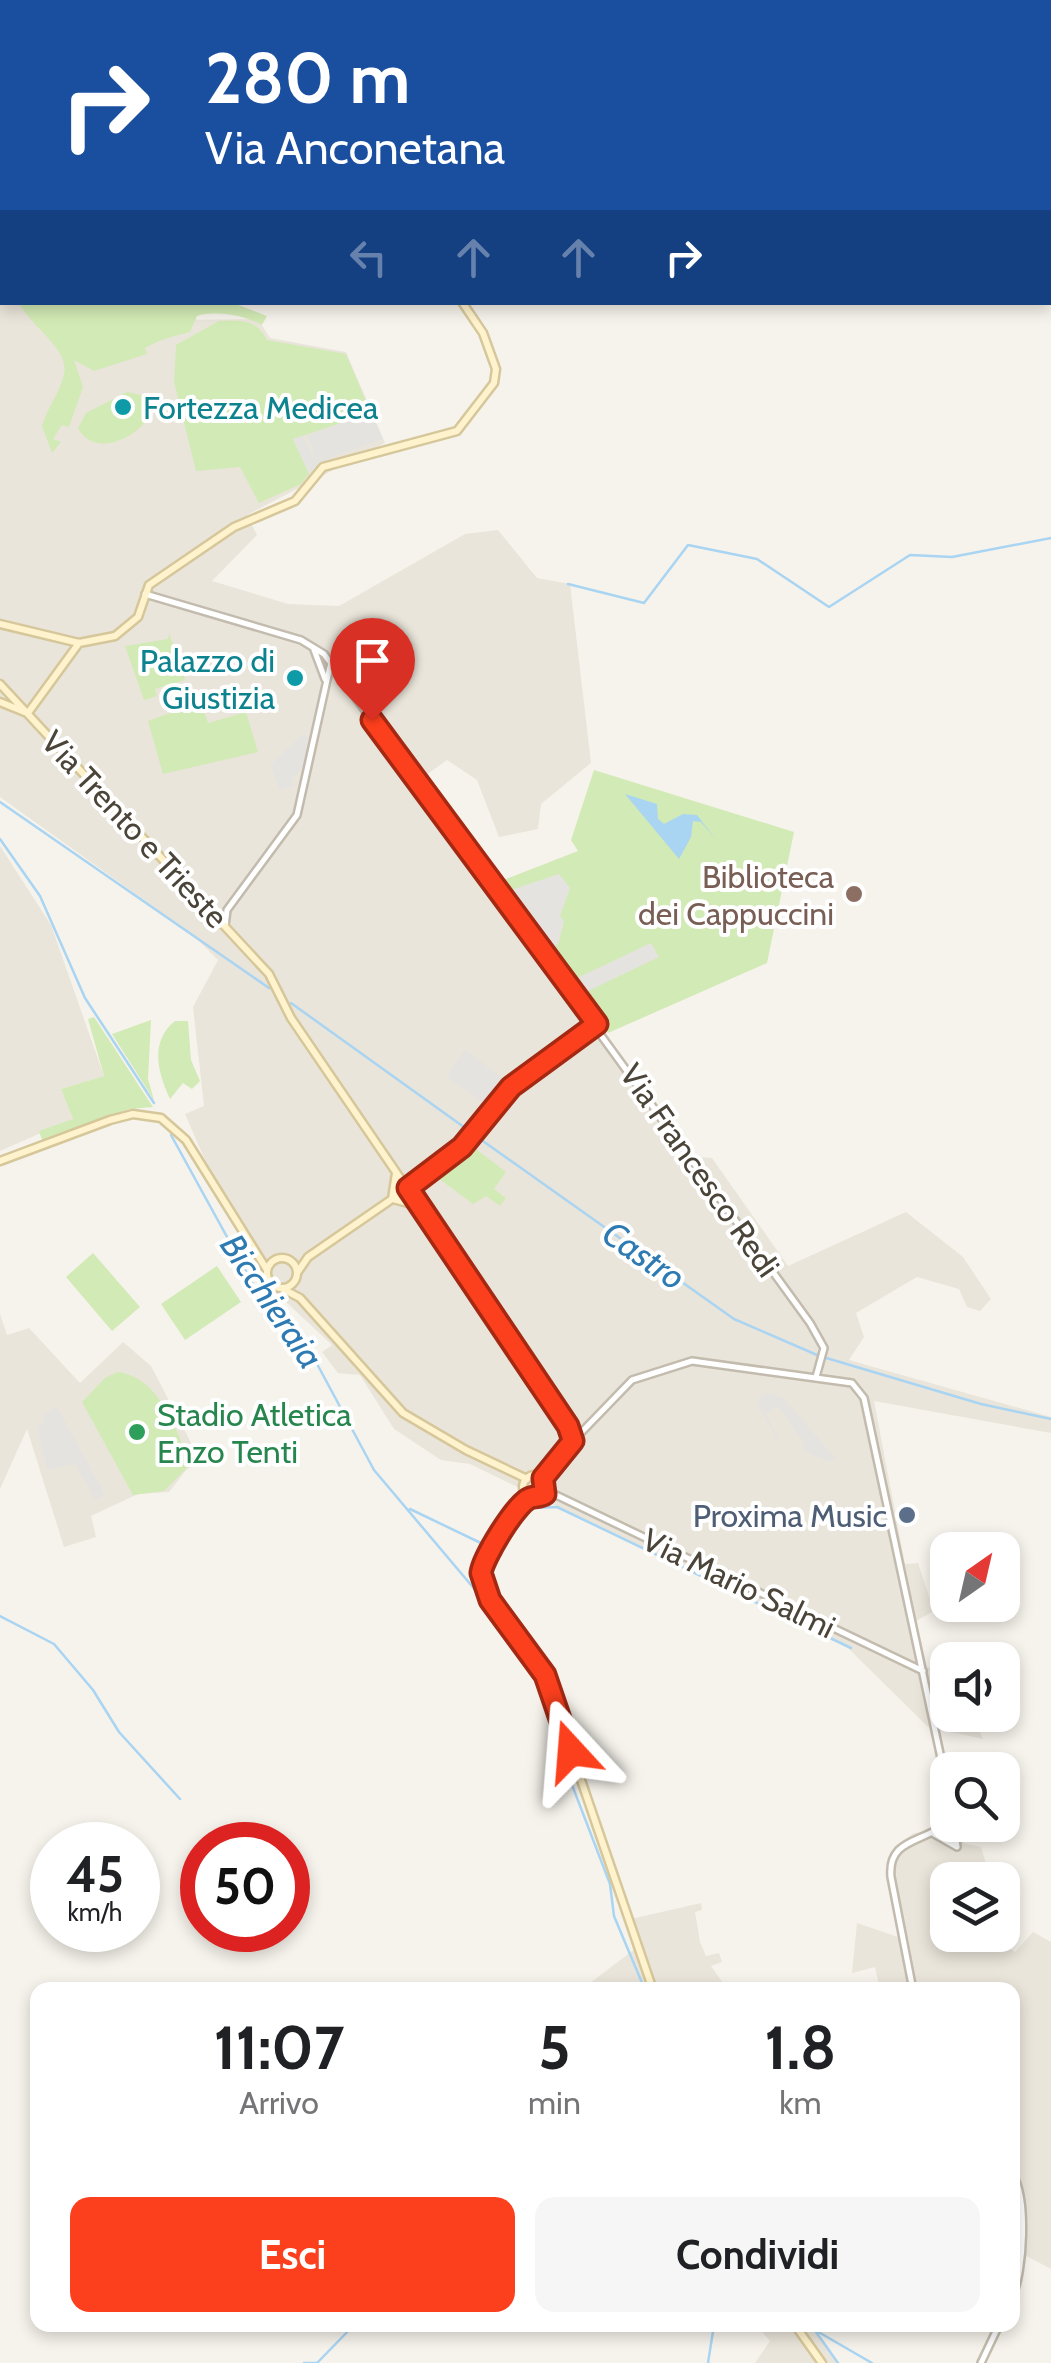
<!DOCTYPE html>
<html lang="it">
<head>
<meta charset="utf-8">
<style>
  body { margin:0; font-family:Cabin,sans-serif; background:#f6f6f6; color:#202124; height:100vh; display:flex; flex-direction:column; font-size:38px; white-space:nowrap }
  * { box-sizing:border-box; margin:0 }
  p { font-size:32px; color:#757577 }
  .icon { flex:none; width:55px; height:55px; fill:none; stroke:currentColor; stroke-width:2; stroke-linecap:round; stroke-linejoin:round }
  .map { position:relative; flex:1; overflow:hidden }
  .drawer { position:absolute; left:30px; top:1982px; width:990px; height:350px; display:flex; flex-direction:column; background:#fff; border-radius:20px; box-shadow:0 5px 15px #0003 }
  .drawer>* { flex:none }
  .guide { position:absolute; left:0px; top:0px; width:1052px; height:305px; box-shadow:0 5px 15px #0003; background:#1a4fa0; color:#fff; overflow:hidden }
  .needle { width:65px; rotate:34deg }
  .controls { position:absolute; left:930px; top:1532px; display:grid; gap:20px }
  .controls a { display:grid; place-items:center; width:90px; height:90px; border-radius:20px; background:#fff; box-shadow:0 5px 15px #0003; font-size:50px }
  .speed { position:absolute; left:30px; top:1822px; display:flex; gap:20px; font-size:50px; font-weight:700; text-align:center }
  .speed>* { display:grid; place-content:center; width:130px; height:130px; border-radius:50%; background:#fff; box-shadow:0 5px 15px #0003; line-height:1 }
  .speed small { font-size:25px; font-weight:400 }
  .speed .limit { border:15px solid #d22; background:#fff; color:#111 }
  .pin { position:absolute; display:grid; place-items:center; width:85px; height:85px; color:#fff; margin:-102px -42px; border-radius:50% 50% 50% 0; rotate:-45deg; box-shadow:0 0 10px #0007 }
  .pin .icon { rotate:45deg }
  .me { position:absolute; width:110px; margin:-55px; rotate:341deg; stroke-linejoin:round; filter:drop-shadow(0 0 8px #0008) }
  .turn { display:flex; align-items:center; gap:35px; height:210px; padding:0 40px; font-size:45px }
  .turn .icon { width:130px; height:130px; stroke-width:2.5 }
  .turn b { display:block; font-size:70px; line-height:85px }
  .lanes { display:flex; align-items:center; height:95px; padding:0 40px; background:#0003; justify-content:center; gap:50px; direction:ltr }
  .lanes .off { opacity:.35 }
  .eta { display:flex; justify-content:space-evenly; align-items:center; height:170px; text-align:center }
  .eta b { font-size:60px; font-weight:700; line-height:70px }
  .action { display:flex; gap:20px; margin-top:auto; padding:20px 40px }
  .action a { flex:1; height:115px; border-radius:20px; background:#fc3f1d; color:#fff; font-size:40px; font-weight:700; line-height:115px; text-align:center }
  .action a+a { background:#f6f6f6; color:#202124 }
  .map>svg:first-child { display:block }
  .residential { fill:#eae5da }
  .green { fill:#d2eab5 }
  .parking { fill:#e5e3e0 }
  .water { fill:#a9d4f2 }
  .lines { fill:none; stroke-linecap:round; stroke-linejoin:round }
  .stream { stroke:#a9d4f2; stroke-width:2.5 }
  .tertiary-casing { stroke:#c2bbae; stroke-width:10 }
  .secondary-casing { stroke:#d6c79b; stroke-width:11 }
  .tertiary { stroke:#fff; stroke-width:5 }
  .secondary { stroke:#fff3cd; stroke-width:6 }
  .route-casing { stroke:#a42913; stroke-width:25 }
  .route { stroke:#fc3f1d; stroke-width:18 }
  .culture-dot { fill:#0f9aa8; stroke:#fff; stroke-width:4 }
  .education-dot { fill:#8d6e63; stroke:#fff; stroke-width:4 }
  .leisure-dot { fill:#2e9e5b; stroke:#fff; stroke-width:4 }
  .service-dot { fill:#5c6f8a; stroke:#fff; stroke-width:4 }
  .labels { text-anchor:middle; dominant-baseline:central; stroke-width:8; stroke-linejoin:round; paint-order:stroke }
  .culture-label { font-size:32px; fill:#0d838f; stroke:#fff; text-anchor:start }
  .street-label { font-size:32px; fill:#4b4439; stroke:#fff }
  .education-label { font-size:32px; fill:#785e54; stroke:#fff; text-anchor:end }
  .leisure-label { font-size:32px; fill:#27864d; stroke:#fff; text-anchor:start }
  .service-label { font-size:32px; fill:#4e5e75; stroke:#fff; text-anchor:end }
  .water-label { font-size:35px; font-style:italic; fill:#2e7ab2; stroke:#fff }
</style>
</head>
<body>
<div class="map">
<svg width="1051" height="2363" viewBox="0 0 1051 2363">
  <rect width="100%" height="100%" fill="#f6f3ec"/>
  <path class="residential" d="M 0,0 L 464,0 L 2,2 L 2,302 L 156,303 L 165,320 L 258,319 L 270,338 L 346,352 L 385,443 L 247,515 L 257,535 L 212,581 L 288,604 L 339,606 L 465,534 L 498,530 L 537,578 L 570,584 L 591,763 L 541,804 L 538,829 L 499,837 L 477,780 L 447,760 L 422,778 L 694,1157 L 712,1158 L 788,1266 L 906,1212 L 963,1257 L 991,1299 L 980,1311 L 967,1307 L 959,1289 L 917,1277 L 856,1313 L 864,1337 L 849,1360 L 1051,1417 L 1051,1433 L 874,1401 L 905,1564 L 918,1563 L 934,1611 L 916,1621 L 927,1667 L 947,1671 L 948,1715 L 973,1715 L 983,1739 L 928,1727 L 848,1648 L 470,1464 L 441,1460 L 394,1429 L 360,1375 L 338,1373 L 322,1352 L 332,1345 L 271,1288 L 227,1211 L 185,1114 L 204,1106 L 193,1007 L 218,960 L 193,935 L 0,797 Z
    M 0,846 L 51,925 L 104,1076 L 61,1089 L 73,1119 L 0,1151 Z
    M 0,1314 L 7,1335 L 29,1328 L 80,1383 L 123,1342 L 151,1366 L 201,1462 L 187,1469 L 169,1492 L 138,1494 L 91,1516 L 96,1537 L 64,1547 L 27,1429 L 0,1489 Z
    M 960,1828 L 963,1843 L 981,1847 L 991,1880 L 948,1880 L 948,1935 L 1002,1935 L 1003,1914 L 1018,1929 L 1006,1945 L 1015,1952 L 1033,1932 L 1051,1942 L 1051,2269 L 1019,2252 L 1012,2182 L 1012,1990 L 880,1990 L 875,1967 L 852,1973 L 857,1923 L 901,1938 L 887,1876 L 895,1846 L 914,1833 Z
    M 701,1903 L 702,1910 L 695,1912 L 700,1942 L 706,1956 L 719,1953 L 722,1962 L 711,1966 L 728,1990 L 581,1990 L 640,1945 L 631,1919 Z
    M 756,2325 L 809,2325 L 839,2363 L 755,2363 L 770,2341 Z"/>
  <path class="green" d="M 19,303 L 233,303 L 267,316 L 262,325 C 246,316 215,310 197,316 L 190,332 C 168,338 164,338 145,348 L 147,354 L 94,371 L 74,360 L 83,387 L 69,427 L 62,425 L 53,439 L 61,442 L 52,453 L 42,426 C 47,408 60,393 64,374 C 70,349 30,326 19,303 Z
    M 219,321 C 241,321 256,318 267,340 L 346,354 L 371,413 L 293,439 L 309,474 L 301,484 L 259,503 L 240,467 L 196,471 L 174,382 L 176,345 Z
    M 127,392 L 146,396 L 153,407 C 146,435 95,461 78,428 L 86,413 Z
    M 169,633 L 185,680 L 155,689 L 157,696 L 144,700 L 125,646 L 168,639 Z
    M 201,702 L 208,723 L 246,712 L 258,752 L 163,774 L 148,721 Z
    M 594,770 L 794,832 L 767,963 L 608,1033 L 496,883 L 578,851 L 571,840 Z
    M 94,1017 L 153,1107 L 129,1109 L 42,1140 L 39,1131 L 73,1119 L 61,1089 L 104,1076 L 88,1019 Z
    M 151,1020 L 148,1079 L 154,1100 L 112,1034 Z
    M 175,1021 L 188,1021 L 191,1060 L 200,1081 L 192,1089 L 183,1083 L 170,1099 C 158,1073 149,1042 175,1021 Z
    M 472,1146 L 506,1172 L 494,1189 L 506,1198 L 500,1206 L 486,1196 L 473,1204 L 434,1175 Z
    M 93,1253 L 140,1307 L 112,1331 L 66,1277 Z
    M 217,1266 L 241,1302 L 185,1340 L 161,1304 Z
    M 117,1372 C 160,1377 173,1427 192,1463 L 164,1491 L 133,1495 L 82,1402 L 105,1378 Z"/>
  <path class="parking" d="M 371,413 L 383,439 L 336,455 L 309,473 L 293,439 L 302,436 L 317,461 L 307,435 Z
    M 302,735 L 308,736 L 306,763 L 290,782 L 296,785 L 280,790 L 270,765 Z
    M 559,874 L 570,888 L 560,916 L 564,922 L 558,944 L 552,949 L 508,891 Z
    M 651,943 L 659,957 L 586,992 L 575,979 Z
    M 465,1050 L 502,1077 L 483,1103 L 446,1076 Z
    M 768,1393 L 785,1399 L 836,1459 L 829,1462 L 804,1451 L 803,1442 L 778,1407 L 766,1414 L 785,1453 L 757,1405 L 759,1397 Z
    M 57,1406 L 105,1495 L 95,1500 L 75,1464 L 47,1470 L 36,1426 L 45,1424 L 43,1415 Z"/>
  <path class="water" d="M 625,794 L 657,804 L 658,819 L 664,824 L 683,814 L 697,815 L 716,840 L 701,822 L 693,821 L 691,837 L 679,859 Z"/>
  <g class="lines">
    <path class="stream" d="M 957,0 L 959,2
      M 1050,65 L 1051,64
      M 1050,264 L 1051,265
      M 568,584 L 644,603 L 688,545 L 757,559 L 829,607 L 910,555 L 952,557 L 1051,538
      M 0,802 L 269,988
      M 0,839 L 40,896 L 85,998 L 154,1103
      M 291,1003 L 468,1130
      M 171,1135 L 254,1286 L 316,1362 L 374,1470 L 520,1643
      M 480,1139 L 734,1319 L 817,1355
      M 823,1357 L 981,1404 L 1051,1419
      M 410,1509 L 485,1545
      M 494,1549 L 528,1508 L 557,1507 L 851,1648
      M 0,1616 L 54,1644 L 93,1690 L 119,1732 L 180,1799
      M 536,1667 L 569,1777 L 610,1884 L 614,1916 L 645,1990
      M 811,2325 L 838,2363
      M 815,2330 L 872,2363
      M 304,2363 L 317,2363 L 354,2325
      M 708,2363 L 714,2325"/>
    <g class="tertiary-casing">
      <path id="tertiary" d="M 145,594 L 301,640 L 324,654 L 810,1323 L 824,1348 L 816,1377
        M 313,647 L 325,679
        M 225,926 L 227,910 L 297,815 L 331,662
        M 408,1188 L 462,1147 L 511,1087 L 597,1023
        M 573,1441 L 632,1380 L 692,1361 L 852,1383 L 864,1398 L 948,1791
        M 545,1494 L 556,1495 L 923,1671
        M 954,1825 L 957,1847
        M 934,1834 L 957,1847
        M 913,1990 L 891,1877 C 887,1835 930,1844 948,1819
        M 1012,2174 C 1028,2196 1024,2273 1012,2297
        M 981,2363 L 999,2325"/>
    </g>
    <g class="secondary-casing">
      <path id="secondary" d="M 262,0 L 264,2
        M 0,624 L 79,643 L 115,636 L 138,617 L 149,585 L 234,527 L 295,501 L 323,467 L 457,431 L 494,383 L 496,369 L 483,333 L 462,302
        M 0,684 L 269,974 L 291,1018 L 569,1426 L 573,1441 L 543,1478
        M 0,702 L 27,713
        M 28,713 L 79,643
        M 0,1161 L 110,1120 L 133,1114 L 161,1118 L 186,1140 L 267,1270
        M 392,1199 L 396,1173
        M 393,1199 L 419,1206
        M267 1273a15 15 0 1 1 30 0a15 15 0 1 1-30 0Z
        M 297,1273 L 308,1257 L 408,1188
        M 281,1288 L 300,1298 L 403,1413 L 466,1450 L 527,1479
        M523 1487a12 12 0 1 1 24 0a12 12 0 1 1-24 0Z
        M 530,1498 C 511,1520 476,1551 483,1582 L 545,1675 L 653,1990
        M 795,2325 L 822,2363"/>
    </g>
    <use href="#tertiary" class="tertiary"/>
    <use href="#secondary" class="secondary"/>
  </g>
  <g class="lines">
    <g class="route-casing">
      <path id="route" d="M 372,720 L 597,1024 L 511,1087 L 462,1147 L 408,1188 L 568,1426 L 573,1441 L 543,1478 L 545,1494 C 541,1497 535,1496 530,1498 C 516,1503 483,1558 481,1573 L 490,1600 L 545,1675 L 571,1751"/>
    </g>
    <use href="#route" class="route"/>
  </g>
  <g class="culture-dot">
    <circle cx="123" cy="407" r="10"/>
    <circle cx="295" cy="678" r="10"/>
  </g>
  <circle class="education-dot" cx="854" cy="894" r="10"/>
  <circle class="leisure-dot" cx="137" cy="1432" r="10"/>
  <circle class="service-dot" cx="907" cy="1515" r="10"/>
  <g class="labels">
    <g class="culture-label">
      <text x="143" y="407">Fortezza Medicea</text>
      <text x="275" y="660" text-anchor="end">Palazzo di<tspan x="275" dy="37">Giustizia</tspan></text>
    </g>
    <g class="street-label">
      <text transform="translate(135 829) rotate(47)">Via Trento e Trieste</text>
      <text transform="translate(700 1170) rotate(55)">Via Francesco Redi</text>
      <text transform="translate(739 1583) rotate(26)">Via Mario Salmi</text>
    </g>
    <g class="education-label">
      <text x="834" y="876">Biblioteca<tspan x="834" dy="37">dei Cappuccini</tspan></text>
    </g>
    <g class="leisure-label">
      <text x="157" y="1414">Stadio Atletica<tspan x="157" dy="37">Enzo Tenti</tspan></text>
    </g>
    <g class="service-label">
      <text x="887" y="1515">Proxima Music</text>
    </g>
    <g class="water-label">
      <text transform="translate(644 1255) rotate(35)">Castro</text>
      <text transform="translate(272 1301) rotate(56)">Bicchieraia</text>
    </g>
  </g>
</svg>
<div class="controls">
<a><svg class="needle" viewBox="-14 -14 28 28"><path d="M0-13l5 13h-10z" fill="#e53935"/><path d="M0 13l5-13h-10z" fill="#757577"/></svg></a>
<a><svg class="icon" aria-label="sound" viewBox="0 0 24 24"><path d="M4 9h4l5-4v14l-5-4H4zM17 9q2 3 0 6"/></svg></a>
<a><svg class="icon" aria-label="search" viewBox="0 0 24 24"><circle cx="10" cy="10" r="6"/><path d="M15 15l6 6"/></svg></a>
<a><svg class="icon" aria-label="layers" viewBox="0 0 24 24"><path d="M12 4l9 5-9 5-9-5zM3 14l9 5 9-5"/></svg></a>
</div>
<div class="speed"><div>45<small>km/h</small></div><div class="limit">50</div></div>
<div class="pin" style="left:372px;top:720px;background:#d93025"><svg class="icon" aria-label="arrive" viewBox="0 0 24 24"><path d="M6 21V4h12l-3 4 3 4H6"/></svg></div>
<svg class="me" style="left:571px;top:1751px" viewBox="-20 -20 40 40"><path d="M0-17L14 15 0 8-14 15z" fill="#fc3f1d" stroke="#fff" stroke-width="4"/></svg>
<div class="guide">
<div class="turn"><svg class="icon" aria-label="right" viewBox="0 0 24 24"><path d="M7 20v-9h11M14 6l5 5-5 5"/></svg><div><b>280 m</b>Via Anconetana</div></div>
<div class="lanes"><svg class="icon off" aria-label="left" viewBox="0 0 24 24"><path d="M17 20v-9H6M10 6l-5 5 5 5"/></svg><svg class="icon off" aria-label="ahead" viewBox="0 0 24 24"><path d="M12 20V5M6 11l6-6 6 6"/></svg><svg class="icon off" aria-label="ahead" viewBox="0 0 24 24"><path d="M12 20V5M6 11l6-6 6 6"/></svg><svg class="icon" aria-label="right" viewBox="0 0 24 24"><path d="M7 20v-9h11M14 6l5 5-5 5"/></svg></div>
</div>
<section class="drawer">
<div class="eta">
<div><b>11:07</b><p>Arrivo</p></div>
<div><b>5</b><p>min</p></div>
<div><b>1.8</b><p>km</p></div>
</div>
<div class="action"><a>Esci</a><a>Condividi</a></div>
</section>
</div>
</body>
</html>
